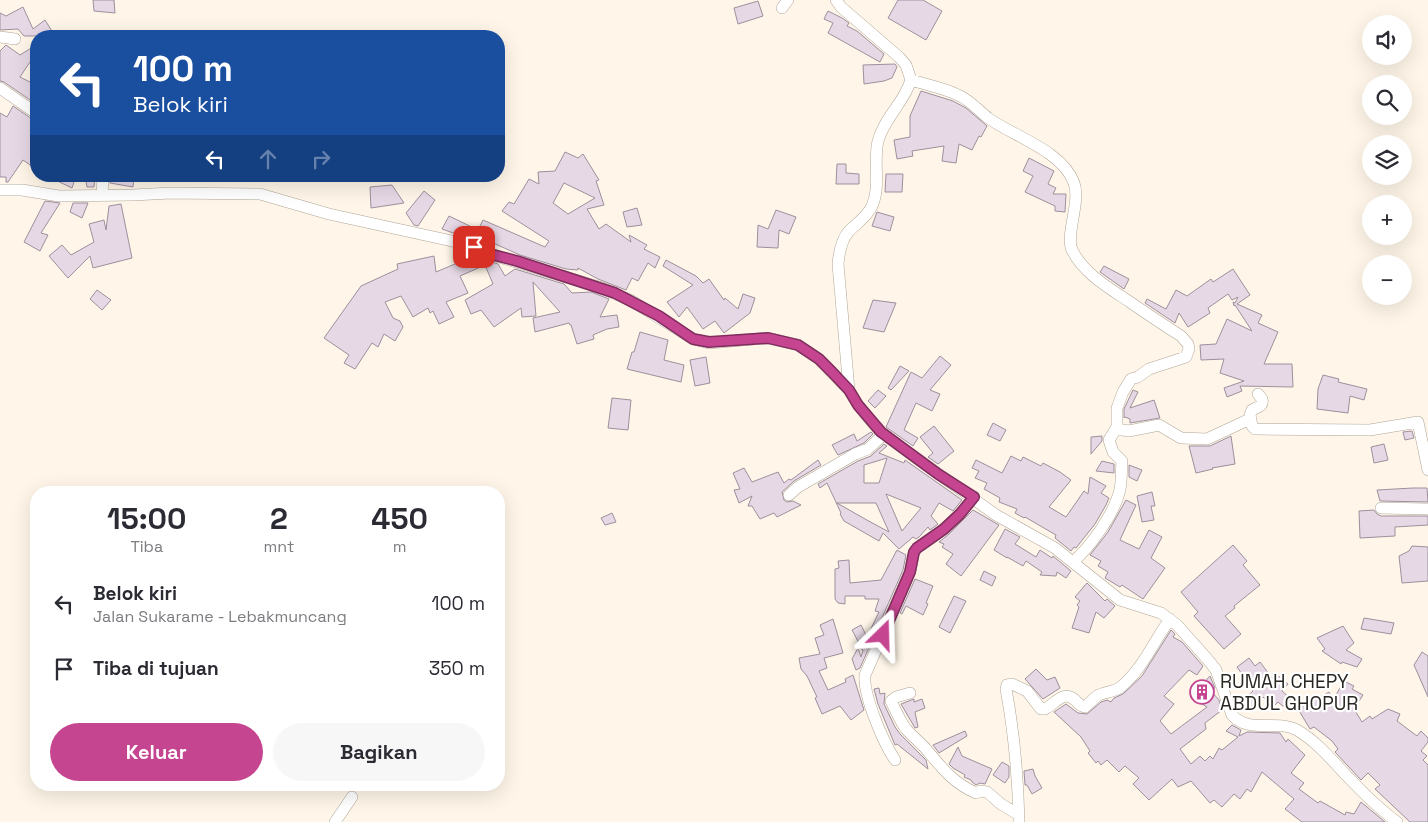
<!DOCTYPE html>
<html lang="id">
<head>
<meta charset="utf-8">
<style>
  body { margin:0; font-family:"Space Grotesk",sans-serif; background:#f7f7f7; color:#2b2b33; height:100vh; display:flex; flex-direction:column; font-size:19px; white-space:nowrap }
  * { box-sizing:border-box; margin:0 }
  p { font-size:16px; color:#7c7c81 }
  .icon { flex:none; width:28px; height:28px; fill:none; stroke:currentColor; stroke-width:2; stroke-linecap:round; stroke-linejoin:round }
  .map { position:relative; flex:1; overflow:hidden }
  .side { position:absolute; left:30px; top:486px; width:475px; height:305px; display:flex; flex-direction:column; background:#fff; border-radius:20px; box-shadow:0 5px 20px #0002 }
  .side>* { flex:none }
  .hud { position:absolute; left:30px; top:30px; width:475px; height:152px; border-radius:20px; box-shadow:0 5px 20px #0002; background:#1a4fa0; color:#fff; overflow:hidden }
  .buttons { position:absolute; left:1362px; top:15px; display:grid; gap:10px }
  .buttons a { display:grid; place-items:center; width:50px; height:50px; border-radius:50%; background:#fff; box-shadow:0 5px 20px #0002; font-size:25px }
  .pin { position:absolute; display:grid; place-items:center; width:42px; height:42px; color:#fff; margin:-21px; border-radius:10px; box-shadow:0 2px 8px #0006 }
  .me { position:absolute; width:55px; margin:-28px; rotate:22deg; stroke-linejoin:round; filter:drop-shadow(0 0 4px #0008) }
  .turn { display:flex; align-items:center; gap:18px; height:105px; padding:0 20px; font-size:22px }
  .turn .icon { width:65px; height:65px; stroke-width:2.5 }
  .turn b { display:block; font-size:35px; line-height:42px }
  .lanes { display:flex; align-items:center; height:48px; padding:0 20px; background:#0003; justify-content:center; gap:25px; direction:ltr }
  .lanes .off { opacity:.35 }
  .eta { display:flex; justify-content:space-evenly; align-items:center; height:85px; text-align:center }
  .eta b { font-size:30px; font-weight:800; line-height:35px }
  .action { display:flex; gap:10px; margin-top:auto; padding:10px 20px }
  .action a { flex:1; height:58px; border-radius:30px; background:#c54590; color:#fff; font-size:20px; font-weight:800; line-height:58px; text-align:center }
  .action a+a { background:#f7f7f7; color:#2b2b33 }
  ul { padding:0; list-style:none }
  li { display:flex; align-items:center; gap:15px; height:65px; padding:0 20px }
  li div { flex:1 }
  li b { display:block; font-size:19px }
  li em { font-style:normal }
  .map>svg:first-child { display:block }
  .building { fill:#e6d8e5; stroke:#9d909c; fill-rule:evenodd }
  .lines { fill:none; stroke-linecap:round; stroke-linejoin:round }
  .minor-casing { stroke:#afa596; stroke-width:12 }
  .minor { stroke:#fff; stroke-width:11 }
  .route-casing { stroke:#802d5e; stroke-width:12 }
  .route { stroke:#c54590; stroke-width:9 }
  .labels { text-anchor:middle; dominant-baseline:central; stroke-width:4.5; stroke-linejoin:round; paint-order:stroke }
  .poi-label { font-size:19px; fill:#292520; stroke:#fff; text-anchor:start }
</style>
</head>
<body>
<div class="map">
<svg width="1428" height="822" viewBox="0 0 1428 822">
  <rect width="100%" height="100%" fill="#fff6e9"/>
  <path class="building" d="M 93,0 L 114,0 L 115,13 L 94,11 Z
    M 898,0 L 923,0 L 942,11 L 926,40 L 888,18 Z
    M 758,1 L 763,16 L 738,24 L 734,8 Z
    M 23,7 L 33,29 L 45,20 L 55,36 L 24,36 L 18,29 L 0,30 L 0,13 L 6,16 Z
    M 828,11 L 842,18 L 849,23 L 847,26 L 857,31 L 884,54 L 880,62 L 828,33 L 833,23 L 824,19 Z
    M 6,45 L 20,55 L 36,45 L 36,53 L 20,77 L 36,85 L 36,104 L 4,82 L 0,81 L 0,51 Z
    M 895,64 L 897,67 L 892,78 L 884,81 L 864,84 L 863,65 Z
    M 921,91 L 953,101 L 966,108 L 987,126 L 981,137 L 979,136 L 972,150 L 959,144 L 956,163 L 942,161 L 944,146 L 912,151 L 913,156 L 897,159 L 894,140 L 910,137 L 910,116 Z
    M 13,106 L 32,119 L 36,120 L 36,169 L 23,160 L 8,182 L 6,182 L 6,177 L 0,177 L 0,113 L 7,117 Z
    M 565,152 L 578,158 L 583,154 L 599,180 L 596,181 L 604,205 L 587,209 L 599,229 L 606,224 L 631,242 L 629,235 L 647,245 L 644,249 L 660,257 L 655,268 L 648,263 L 638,281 L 632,278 L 626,290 L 598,279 L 578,268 L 578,270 L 566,269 L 520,255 L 484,239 L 487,245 L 442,229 L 449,216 L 478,230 L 483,220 L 545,247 L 549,241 L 502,211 L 509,202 L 514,204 L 529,179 L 539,184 L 538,172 L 555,171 ZM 564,183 L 595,198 L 568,214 L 553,203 Z
    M 1029,158 L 1054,171 L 1048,184 L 1056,188 L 1053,194 L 1066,194 L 1065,212 L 1055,211 L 1055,206 L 1025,192 L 1033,176 L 1023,171 Z
    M 837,164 L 846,164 L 846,173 L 859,174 L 859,184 L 836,184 Z
    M 886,174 L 903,174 L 902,192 L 885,192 Z
    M 47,176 L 76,176 L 72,188 Z
    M 85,176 L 95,176 L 94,187 L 87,187 Z
    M 110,176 L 134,176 L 133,187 L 110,183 Z
    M 392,185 L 404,203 L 371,208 L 370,187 Z
    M 424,191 L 435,200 L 418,226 L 414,225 L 406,213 Z
    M 45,201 L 60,203 L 41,233 L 48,235 L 40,251 L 24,242 Z
    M 73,203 L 88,203 L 82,218 L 70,212 Z
    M 121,204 L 132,258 L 93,268 L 90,256 L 68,278 L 49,256 L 62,245 L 71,255 L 94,242 L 89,224 L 104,220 L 106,230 L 109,206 Z
    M 637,208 L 642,225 L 627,227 L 623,212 Z
    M 776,210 L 796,217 L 789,234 L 779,230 L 778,248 L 757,247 L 758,225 L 768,229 Z
    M 877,212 L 894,217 L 890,231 L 872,226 Z
    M 472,255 L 498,264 L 505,276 L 515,269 L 564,284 L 572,293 L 591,292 L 609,299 L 600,317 L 617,315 L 619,327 L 607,329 L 593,335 L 594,339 L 577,344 L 571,325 L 570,325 L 569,323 L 535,332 L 533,318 L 560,312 L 533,282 L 536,316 L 522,317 L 521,308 L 494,327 L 481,310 L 471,314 L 465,300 L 493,284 L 485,265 L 460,276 L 468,293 L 446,302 L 454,317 L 439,324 L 433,311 L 430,313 L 428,308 L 413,317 L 401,296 L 385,302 L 393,318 L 400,321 L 403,327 L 395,341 L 384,334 L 378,347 L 372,343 L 355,369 L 344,363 L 349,355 L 324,338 L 361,286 L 398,269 L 397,264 L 434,256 L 436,272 L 462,261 Z
    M 666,260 L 696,276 L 703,283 L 709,279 L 724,300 L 725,298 L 738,309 L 743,294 L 755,298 L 750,313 L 724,333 L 715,321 L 703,329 L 687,307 L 679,317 L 667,302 L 693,285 L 663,266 Z
    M 1104,266 L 1129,279 L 1124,289 L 1100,272 Z
    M 1233,269 L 1250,295 L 1237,304 L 1262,315 L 1258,323 L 1278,332 L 1264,364 L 1292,364 L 1293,387 L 1240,386 L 1242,391 L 1227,397 L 1224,388 L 1244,381 L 1220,373 L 1224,359 L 1201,360 L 1200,345 L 1216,344 L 1227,319 L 1252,331 L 1235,305 L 1234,306 L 1233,302 L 1235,303 L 1238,297 L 1232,300 L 1228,294 L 1208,308 L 1210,313 L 1188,327 L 1179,313 L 1175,323 L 1145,303 L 1147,299 L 1166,309 L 1176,290 L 1187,296 L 1211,279 L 1213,282 Z
    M 97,290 L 111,300 L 102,310 L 90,299 Z
    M 873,300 L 896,303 L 884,332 L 863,328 Z
    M 640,332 L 668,340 L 664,360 L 684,365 L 681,382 L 627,369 L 632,352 L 634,352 Z
    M 940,356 L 951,365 L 930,390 L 940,394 L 932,411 L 916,403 L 904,430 L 918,438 L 913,446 L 886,427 L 911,372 L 922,378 Z
    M 706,357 L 710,383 L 695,386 L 690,360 Z
    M 900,366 L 909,371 L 891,390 L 888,388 Z
    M 1323,375 L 1339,379 L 1338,382 L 1367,389 L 1364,400 L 1350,396 L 1348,413 L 1317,409 L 1318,389 Z
    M 878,390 L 886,396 L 875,408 L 868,401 Z
    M 1133,390 L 1138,392 L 1130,408 L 1154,400 L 1160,418 L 1130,423 L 1130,419 L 1125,417 L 1124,418 L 1124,409 Z
    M 612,398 L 631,400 L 628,430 L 608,428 Z
    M 993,423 L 1006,430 L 1000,441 L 987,435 Z
    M 934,426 L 954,451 L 938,464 L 928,457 L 933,453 L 920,437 Z
    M 1412,431 L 1414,438 L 1405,440 L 1403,432 Z
    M 871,432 L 873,434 L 864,443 L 838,455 L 832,445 L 854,434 L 857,441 Z
    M 1102,436 L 1102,441 L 1091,454 L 1091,437 Z
    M 1231,436 L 1235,464 L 1212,468 L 1213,469 L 1196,473 L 1189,446 L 1210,446 Z
    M 884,444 L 887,446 L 879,453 L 904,463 L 905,460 L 962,500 L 953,511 L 939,503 L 931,516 L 938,524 L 930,530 L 928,527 L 919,537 L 916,539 L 913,537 L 899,549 L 883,533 L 879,541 L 844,521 L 840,514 L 841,513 L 827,483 L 820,488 L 818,484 L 858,461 L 871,456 ZM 887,458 L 879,483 L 864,483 L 864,465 ZM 886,494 L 921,508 L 902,531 ZM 837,503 L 876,503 L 889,532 L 865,519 Z
    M 1384,444 L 1388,460 L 1374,463 L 1371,447 Z
    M 1011,456 L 1021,461 L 1023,457 L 1041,466 L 1043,463 L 1060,472 L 1071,480 L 1049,507 L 1066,517 L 1084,491 L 1088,494 L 1090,477 L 1106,486 L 1101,493 L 1109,498 L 1106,505 L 1095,524 L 1076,548 L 1074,547 L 1071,551 L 1055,538 L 1056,535 L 1025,517 L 1024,518 L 1015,513 L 1017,509 L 999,502 L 1000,498 L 984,489 L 987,483 L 975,478 L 979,471 L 972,468 L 976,460 L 1002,473 Z
    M 818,460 L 821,465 L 794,481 L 782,492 L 784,500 L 787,502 L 793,501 L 801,505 L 777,517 L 774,513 L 760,519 L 752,506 L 748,506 L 752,496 L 739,503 L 734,490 L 740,489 L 733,473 L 744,468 L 752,482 L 778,472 L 784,483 L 789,479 L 791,480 Z
    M 1102,461 L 1114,464 L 1114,473 L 1096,471 Z
    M 1129,465 L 1142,470 L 1137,481 L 1129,477 Z
    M 1413,488 L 1427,488 L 1428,502 L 1380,501 L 1377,490 Z
    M 1152,492 L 1155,506 L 1151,506 L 1154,520 L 1142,522 L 1137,496 Z
    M 1126,500 L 1136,505 L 1120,540 L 1139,549 L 1149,530 L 1162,537 L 1151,558 L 1165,568 L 1143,599 L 1122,585 L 1120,587 L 1105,578 L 1108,572 L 1098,566 L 1101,561 L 1090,555 L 1108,532 Z
    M 973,510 L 999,525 L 961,576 L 946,564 L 953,554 L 942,547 L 944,544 L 939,542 L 949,534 Z
    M 1374,510 L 1377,514 L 1381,516 L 1428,516 L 1428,525 L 1395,527 L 1395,536 L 1360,538 L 1359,511 Z
    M 612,513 L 616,522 L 605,525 L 601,518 Z
    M 1005,529 L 1020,537 L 1015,544 L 1036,557 L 1040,550 L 1052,558 L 1053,556 L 1071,571 L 1066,578 L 1057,572 L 1056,576 L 1040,575 L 1042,572 L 1026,561 L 1023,566 L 1007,557 L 1007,558 L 994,550 Z
    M 1233,545 L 1247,561 L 1243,565 L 1260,585 L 1234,606 L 1235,608 L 1225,616 L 1241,634 L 1224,649 L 1194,616 L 1198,612 L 1181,592 Z
    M 1412,546 L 1428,547 L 1428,581 L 1402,583 L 1399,556 L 1409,551 Z
    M 897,550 L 906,555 L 903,570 L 860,668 L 856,670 L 852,659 L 858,648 L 861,657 L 863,650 L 858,647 L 860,645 L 852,630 L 861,625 L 867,637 L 879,612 L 875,611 L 879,599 L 865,599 L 865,596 L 845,596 L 845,604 L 838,603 L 835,599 L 835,569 L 839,568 L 838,561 L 849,560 L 850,583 L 881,580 Z
    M 984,571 L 996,577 L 992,586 L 980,580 Z
    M 915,579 L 933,586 L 926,603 L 928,604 L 923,615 L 906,606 L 902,614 L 900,613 Z
    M 1087,583 L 1105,601 L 1107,599 L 1115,606 L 1104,618 L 1096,612 L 1089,633 L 1072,628 L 1079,607 L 1077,605 L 1080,601 L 1075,597 Z
    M 954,596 L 966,601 L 950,633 L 939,627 Z
    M 1364,618 L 1394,623 L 1391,634 L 1361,629 Z
    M 833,619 L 843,653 L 824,658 L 827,668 L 819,671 L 828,690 L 846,682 L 845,679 L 853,675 L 864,710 L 851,720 L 840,706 L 822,714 L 815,698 L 817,697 L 807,676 L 801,669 L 799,658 L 820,654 L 815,638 L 824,635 L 820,625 Z
    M 1343,626 L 1354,643 L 1346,650 L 1362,659 L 1357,667 L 1342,662 L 1341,664 L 1322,651 L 1325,649 L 1317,638 Z
    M 1171,630 L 1175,634 L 1173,637 L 1182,642 L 1203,666 L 1197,675 L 1189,670 L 1164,696 L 1174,704 L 1160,721 L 1171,734 L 1207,707 L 1190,697 L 1210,676 L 1215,688 L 1211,691 L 1219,700 L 1222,710 L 1205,723 L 1206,729 L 1180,749 L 1191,764 L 1200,756 L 1205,761 L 1210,756 L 1213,759 L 1219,748 L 1222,750 L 1238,737 L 1226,731 L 1232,725 L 1241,730 L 1239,736 L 1247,732 L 1280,733 L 1286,742 L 1288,739 L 1305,755 L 1291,773 L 1304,783 L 1299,789 L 1318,803 L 1320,801 L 1345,815 L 1346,812 L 1354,814 L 1361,802 L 1385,822 L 1302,822 L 1285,809 L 1294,799 L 1262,772 L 1251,792 L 1247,789 L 1240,799 L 1234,794 L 1222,807 L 1214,800 L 1210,803 L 1191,781 L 1178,787 L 1172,779 L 1149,800 L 1133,784 L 1139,778 L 1125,766 L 1119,772 L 1107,760 L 1101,765 L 1098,761 L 1096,763 L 1088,753 L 1090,751 L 1081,737 L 1054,712 L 1066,704 L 1078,713 L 1087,714 L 1101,702 L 1107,700 L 1111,702 L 1114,698 L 1123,694 L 1142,676 Z
    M 1422,652 L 1428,656 L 1428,697 L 1414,665 Z
    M 1249,658 L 1255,666 L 1260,662 L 1272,678 L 1276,674 L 1288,684 L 1282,691 L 1291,699 L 1284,707 L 1278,702 L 1273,707 L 1263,697 L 1248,710 L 1241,702 L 1253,691 L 1242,678 L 1244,677 L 1237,667 Z
    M 1036,669 L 1047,680 L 1055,677 L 1060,688 L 1043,699 L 1025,679 Z
    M 1344,681 L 1354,686 L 1352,689 L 1363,695 L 1354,709 L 1362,722 L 1370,716 L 1372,719 L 1388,709 L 1400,714 L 1397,721 L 1417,736 L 1421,731 L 1428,738 L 1428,742 L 1421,751 L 1427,756 L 1423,760 L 1428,765 L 1428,822 L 1410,822 L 1375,789 L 1380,785 L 1368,773 L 1361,780 L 1335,752 L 1338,749 L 1332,741 L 1314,727 L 1310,729 L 1298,709 L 1329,692 L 1333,700 Z
    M 879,688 L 880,694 L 885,693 L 884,704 L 895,727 L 900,734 L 926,760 L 928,769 L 897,744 L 895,745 L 878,704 L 874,689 Z
    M 914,699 L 914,702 L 922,699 L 925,708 L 915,712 L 918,727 L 915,728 L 901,704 Z
    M 965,731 L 967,736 L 939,753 L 933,745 Z
    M 958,747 L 962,756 L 992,769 L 985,784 L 980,783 L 976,785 L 972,782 L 971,780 L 964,777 L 965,775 L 953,768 L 949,764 Z
    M 1002,762 L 1009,766 L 1009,777 L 1005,783 L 993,775 Z
    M 1033,769 L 1035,776 L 1042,788 L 1032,794 L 1027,785 L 1025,785 L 1024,771 Z"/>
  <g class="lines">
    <g class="minor-casing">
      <path id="minor" d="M 836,0 L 841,7 L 899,57 L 906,65 L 911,80 C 904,103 884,118 878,141 C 873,162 881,186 872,206 C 867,217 857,223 849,231 C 841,240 839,253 838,264 L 849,390
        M 782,8 L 788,0
        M 0,37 L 15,39
        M 911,80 C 927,85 944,88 958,95 C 970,100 978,110 988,118 C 1013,136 1063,151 1074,183 C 1081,202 1065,235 1072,250 C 1084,274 1109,288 1130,302 C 1147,314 1164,325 1181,336 L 1188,344 L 1189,349 L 1186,357 L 1149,369 L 1138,377 L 1131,379 L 1123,392 L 1117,408 L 1117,427 L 1109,440 L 1113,452 L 1122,461 C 1121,470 1122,480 1120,489 C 1115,513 1091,546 1073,562
        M 0,88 L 36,113
        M 0,190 L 22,190 L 59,196 L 133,195 L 171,193 L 260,194 L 329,214 L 461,243 L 493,255 L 602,288 L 632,301 L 693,339 L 709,343 L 768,338 L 798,345 L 819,359 L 849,390 L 858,405 L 872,422 L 881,432 L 912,455 L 996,515 L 1055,548 L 1120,600 L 1161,613 L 1177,625 L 1209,661 L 1216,670 L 1232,715 C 1249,734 1276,719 1297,730 C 1316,741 1331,759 1346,775 C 1362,792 1378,808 1397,822
        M 102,195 L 103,176
        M 1258,394 L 1262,399 C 1264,407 1257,407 1252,410 L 1250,415 L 1252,426 L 1255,429 L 1370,430 L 1418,422 L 1428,470
        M 1116,429 L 1129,431 L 1159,425 L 1181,438 L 1207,439 L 1250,419
        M 789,495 L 798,487 L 855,454 L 868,449 L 884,434
        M 1381,508 L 1428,509
        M 910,693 L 896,697 L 891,701 C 896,711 900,721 906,729 C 912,736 920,742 926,749 C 941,767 953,783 976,793 L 980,791 L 987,792 L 1001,804 L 1019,815
        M 895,760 C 883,742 863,695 865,675 L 910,572 L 914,552 L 917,548 L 944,529 L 960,514 L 974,497
        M 335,822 L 352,797
        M 1019,822 C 1018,777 1014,732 1006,689 L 1007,685 L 1012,684 L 1027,691 L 1041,709 L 1045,709 C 1056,703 1063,690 1075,700 C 1079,704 1080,706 1085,707 C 1089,704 1093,699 1097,696 C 1105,691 1114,693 1122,686 C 1143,668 1154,641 1170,619"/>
    </g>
    <use href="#minor" class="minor"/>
  </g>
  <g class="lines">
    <g class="route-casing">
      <path id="route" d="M 474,247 L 494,255 L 517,261 L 615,293 L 659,316 L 693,339 L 709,342 L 768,338 L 798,345 L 819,359 L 832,372 L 849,390 L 858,405 L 881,432 L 938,474 L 974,497 L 960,514 L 944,529 L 917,548 L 914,552 L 910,572 L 883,635"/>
    </g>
    <use href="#route" class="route"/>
  </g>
  <defs>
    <g id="building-ring" transform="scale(1.25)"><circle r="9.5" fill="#fff" stroke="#c54590" stroke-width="1.5"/><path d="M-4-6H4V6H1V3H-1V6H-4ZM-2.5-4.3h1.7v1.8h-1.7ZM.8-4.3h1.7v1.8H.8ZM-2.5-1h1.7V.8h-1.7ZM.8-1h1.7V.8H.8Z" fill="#c54590"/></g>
  </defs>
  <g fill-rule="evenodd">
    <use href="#building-ring" x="1202" y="692"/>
  </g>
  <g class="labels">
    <g class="poi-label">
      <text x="1220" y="681">RUMAH CHEPY<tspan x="1220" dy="22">ABDUL GHOPUR</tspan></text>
    </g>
  </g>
</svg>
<div class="buttons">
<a><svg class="icon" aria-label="sound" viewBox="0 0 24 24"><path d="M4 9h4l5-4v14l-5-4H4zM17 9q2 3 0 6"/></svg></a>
<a><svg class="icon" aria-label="search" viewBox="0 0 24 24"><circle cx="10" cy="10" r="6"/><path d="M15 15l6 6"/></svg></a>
<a><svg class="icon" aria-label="layers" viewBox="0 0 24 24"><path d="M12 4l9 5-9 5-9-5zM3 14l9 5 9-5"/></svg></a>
<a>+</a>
<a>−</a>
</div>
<div class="pin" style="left:474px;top:247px;background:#d93025"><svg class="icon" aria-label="arrive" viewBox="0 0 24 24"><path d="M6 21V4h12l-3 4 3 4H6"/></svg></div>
<svg class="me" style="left:883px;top:635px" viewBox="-20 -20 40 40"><path d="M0-17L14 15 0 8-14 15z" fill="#c54590" stroke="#fff" stroke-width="4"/></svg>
<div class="hud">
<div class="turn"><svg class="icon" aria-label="left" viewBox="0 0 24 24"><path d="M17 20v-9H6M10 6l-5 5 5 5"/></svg><div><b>100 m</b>Belok kiri</div></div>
<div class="lanes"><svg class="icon" aria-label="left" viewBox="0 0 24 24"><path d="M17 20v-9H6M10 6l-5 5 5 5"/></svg><svg class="icon off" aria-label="ahead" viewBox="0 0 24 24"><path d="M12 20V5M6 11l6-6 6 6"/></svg><svg class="icon off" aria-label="right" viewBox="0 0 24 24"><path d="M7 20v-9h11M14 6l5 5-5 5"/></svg></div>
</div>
<section class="side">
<div class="eta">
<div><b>15:00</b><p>Tiba</p></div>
<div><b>2</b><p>mnt</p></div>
<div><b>450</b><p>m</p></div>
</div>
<ul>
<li><svg class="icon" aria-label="left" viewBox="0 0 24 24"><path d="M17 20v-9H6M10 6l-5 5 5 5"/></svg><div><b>Belok kiri</b><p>Jalan Sukarame - Lebakmuncang</p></div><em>100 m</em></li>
<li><svg class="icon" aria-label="arrive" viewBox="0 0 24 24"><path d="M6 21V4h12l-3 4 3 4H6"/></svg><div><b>Tiba di tujuan</b></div><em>350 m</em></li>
</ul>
<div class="action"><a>Keluar</a><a>Bagikan</a></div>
</section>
</div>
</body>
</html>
